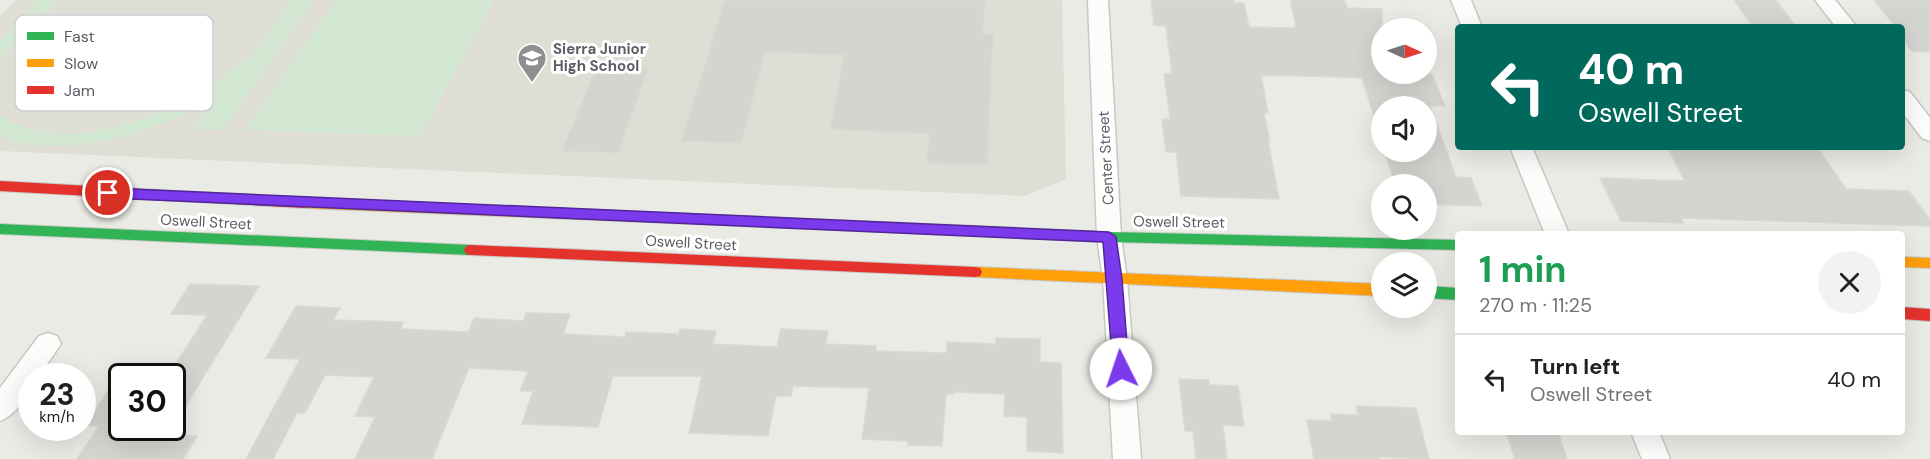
<!DOCTYPE html>
<html lang="en">
<head>
<meta charset="utf-8">
<style>
  body { margin:0; font-family:"DM Sans",sans-serif; background:#f2f2f2; color:#202124; height:100vh; display:flex; flex-direction:column; font-size:22px; white-space:nowrap }
  * { box-sizing:border-box; margin:0 }
  p { font-size:20px; color:#757577 }
  .icon { flex:none; width:33px; height:33px; fill:none; stroke:currentColor; stroke-width:2; stroke-linecap:round; stroke-linejoin:round }
  .map { position:relative; flex:1; overflow:hidden }
  .side { position:absolute; left:1455px; top:231px; width:450px; height:204px; display:flex; flex-direction:column; background:#fff; border-radius:6px; box-shadow:0 6px 24px #0002 }
  .side>* { flex:none }
  .top-card { position:absolute; left:1455px; top:24px; width:450px; height:126px; border-radius:6px; box-shadow:0 6px 24px #0002; background:#00695c; color:#fff; overflow:hidden }
  .needle { width:39px; rotate:93deg }
  .buttons { position:absolute; left:1371px; top:18px; display:grid; gap:12px }
  .buttons a { display:grid; place-items:center; width:66px; height:66px; border-radius:50%; background:#fff; box-shadow:0 6px 24px #0002; font-size:30px }
  .speed { position:absolute; left:18px; top:363px; display:flex; gap:12px; font-size:30px; font-weight:700; text-align:center }
  .speed>* { display:grid; place-content:center; width:78px; height:78px; border-radius:50%; background:#fff; box-shadow:0 6px 24px #0002; line-height:1 }
  .speed small { font-size:15px; font-weight:400 }
  .speed .limit { border:3px solid #111; border-radius:9px; background:#fff; color:#111 }
  .pin { position:absolute; display:grid; place-items:center; width:51px; height:51px; color:#fff; margin:-26px; border:3px solid #fff; border-radius:50%; box-shadow:0 2px 6px #0007 }
  .me { position:absolute; width:66px; margin:-33px; rotate:356deg; stroke-linejoin:round; filter:drop-shadow(0 0 4px #0008) }
  .turn { display:flex; align-items:center; gap:21px; height:126px; padding:0 24px; font-size:27px }
  .turn .icon { width:78px; height:78px; stroke-width:2.5 }
  .turn b { display:block; font-size:42px; line-height:51px }
  .round { display:grid; place-items:center; flex:none; width:63px; height:63px; border-radius:32px; background:#f2f2f2 }
  .headline { display:flex; align-items:center; justify-content:space-between; height:102px; padding:0 24px }
  h1 { font-size:36px; font-weight:700; line-height:45px; color:#1e9e55 }
  ul { padding:0; list-style:none }
  li { display:flex; align-items:center; gap:18px; height:90px; padding:0 24px; border-top:2px solid #e0e0e0 }
  li div { flex:1 }
  li b { display:block; font-size:22px }
  li em { font-style:normal }
  .map>svg:first-child { display:block }
  .education { fill:#deded4 }
  .green { fill:#d2e8d2 }
  .building { fill:#d4d4d0; stroke:#dad9d4; stroke-width:1.5 }
  .lines { fill:none; stroke-linecap:round; stroke-linejoin:round }
  .street-casing { stroke:#c7c9c7; stroke-width:3 }
  .fast-casing { stroke:#c8c9c8; stroke-width:2 }
  .slow-casing { stroke:#c8c9c8; stroke-width:2 }
  .jam-casing { stroke:#c8c9c8; stroke-width:2 }
  .street { fill:#fcfcfb; fill-rule:evenodd }
  .fast { fill:#30b455; fill-rule:evenodd }
  .slow { fill:#ff9f0a; fill-rule:evenodd }
  .jam { fill:#e5322d; fill-rule:evenodd }
  .route { fill:#7c3aed; stroke:#51269a; stroke-width:1.5 }
  .labels { text-anchor:middle; dominant-baseline:central; stroke-width:6; stroke-linejoin:round; paint-order:stroke }
  .poi-label { font-size:15px; font-weight:bold; fill:#5a5d63; stroke:#fff; text-anchor:start }
  .street-label { font-size:15px; fill:#5a5d63; stroke:#fff }
  .key { fill:#fff; stroke:#ceced0; stroke-width:1.5 }
  .key-label { font-size:16px; fill:#5a5d63 }
</style>
</head>
<body>
<div class="map">
<svg width="1930" height="459" viewBox="0 0 1930 459">
  <rect width="100%" height="100%" fill="#ebebe5"/>
  <path class="education" d="M 16,0 L 1062,0 L 1066,179 L 1025,196 L 0,151 L 0,16 Z"/>
  <path class="green" d="M 39,0 L 57,0 L 0,60 L 0,40 Z
    M 292,0 L 314,0 L 222,130 L 193,129 L 212,101 C 150,131 68,162 0,136 L 0,115 C 70,164 196,107 251,55 C 266,40 279,18 292,0 Z
    M 337,0 L 494,0 L 420,136 L 245,130 Z"/>
  <path class="building" d="M 725,0 L 985,0 L 983,34 L 993,34 L 987,165 L 927,163 L 929,134 L 830,129 L 844,55 L 765,52 L 741,143 L 681,141 Z
    M 1151,0 L 1234,0 L 1234,3 L 1244,3 L 1249,27 L 1296,28 L 1291,0 L 1344,0 L 1347,8 L 1382,9 L 1382,74 L 1432,74 L 1445,106 L 1430,106 L 1456,177 L 1471,178 L 1482,206 L 1426,204 L 1426,184 L 1395,184 L 1385,152 L 1426,152 L 1426,106 L 1382,106 L 1382,123 L 1376,123 L 1362,78 L 1341,77 L 1261,75 L 1268,113 L 1264,113 L 1270,141 L 1268,141 L 1279,199 L 1181,196 L 1176,152 L 1166,152 L 1162,119 L 1170,119 L 1164,74 L 1172,74 L 1166,26 L 1154,25 Z
    M 1734,0 L 1776,0 L 1796,27 L 1753,27 Z
    M 1874,0 L 1930,0 L 1930,52 L 1912,51 L 1902,39 L 1902,27 L 1896,27 Z
    M 596,68 L 648,69 L 618,153 L 562,151 Z
    M 1667,147 L 1817,147 L 1846,189 L 1909,191 L 1930,220 L 1930,226 L 1681,218 L 1683,223 L 1621,221 L 1600,178 L 1685,181 Z
    M 190,284 L 259,286 L 168,435 L 197,436 L 183,459 L 77,459 L 99,426 L 85,425 L 122,370 L 122,428 L 172,428 L 172,370 L 207,315 L 171,314 Z
    M 296,306 L 340,308 L 333,320 L 403,322 L 401,329 L 468,332 L 474,318 L 524,321 L 526,313 L 570,314 L 563,334 L 625,337 L 626,332 L 679,334 L 680,329 L 716,331 L 713,344 L 777,347 L 781,329 L 828,331 L 826,344 L 876,346 L 876,351 L 947,353 L 947,342 L 996,344 L 996,338 L 1040,339 L 1040,362 L 1061,363 L 1063,453 L 1027,451 L 1027,417 L 1004,416 L 1005,394 L 954,392 L 954,394 L 946,394 L 942,446 L 908,445 L 908,441 L 862,439 L 869,388 L 793,386 L 791,396 L 776,396 L 768,436 L 689,433 L 702,376 L 613,376 L 598,427 L 522,424 L 533,391 L 520,391 L 528,371 L 469,368 L 432,459 L 355,459 L 375,417 L 355,416 L 374,377 L 325,375 L 305,413 L 297,413 L 273,459 L 246,459 L 300,359 L 266,358 Z
    M 1179,379 L 1209,380 L 1209,385 L 1238,386 L 1244,426 L 1223,425 L 1227,459 L 1196,459 L 1193,431 L 1185,431 Z
    M 1356,406 L 1416,408 L 1429,459 L 1378,457 L 1379,459 L 1314,459 L 1307,420 L 1332,421 L 1330,414 L 1358,415 Z
    M 1506,432 L 1558,432 L 1567,459 L 1515,459 Z"/>
  <g class="lines">
    <g class="street-casing">
      <path id="street" d="M 1088,0 L 1108,0 L 1121,237 L 1127,279 L 1141,459 L 1113,459 L 1103,279 L 1097,237 Z
        M 1451,0 L 1471,0 L 1482,27 L 1462,27 Z
        M 1815,0 L 1835,0 L 1857,27 L 1836,27 Z
        M 1902,90 L 1910,92 L 1930,118 L 1930,141 L 1922,138 L 1902,112 Z
        M 1510,147 L 1532,147 L 1569,234 L 1545,234 Z
        M 48,333 L 57,336 L 61,344 L 39,376 L 32,376 C 32,393 16,415 0,421 L 0,388 L 39,336 Z
        M 1631,432 L 1659,432 L 1670,459 L 1642,459 Z"/>
    </g>
    <g class="fast-casing">
      <path id="fast" d="M 0,224 L 471,245 L 476,246 L 478,250 L 476,254 L 471,255 L 0,234 Z
        M 978,226 L 1109,232 L 1458,240 L 1458,250 L 1109,242 L 978,236 L 973,235 L 971,231 L 973,227 Z
        M 1426,286 L 1458,288 L 1458,300 L 1426,298 Z"/>
    </g>
    <g class="slow-casing">
      <path id="slow" d="M 304,198 L 548,208 L 555,213 L 548,218 L 304,208 L 297,203 Z
        M 1902,257 L 1930,258 L 1930,268 L 1902,267 Z
        M 975,267 L 1382,284 L 1382,296 L 975,277 L 970,276 L 968,272 L 970,268 Z"/>
    </g>
    <g class="jam-casing">
      <path id="jam" d="M 0,181 L 304,198 L 311,203 L 304,208 L 0,191 Z
        M 548,208 L 978,226 L 983,227 L 985,231 L 983,235 L 978,236 L 548,218 L 541,213 Z
        M 471,245 L 975,267 L 980,268 L 982,272 L 980,276 L 975,277 L 471,255 L 466,254 L 464,250 L 466,246 Z
        M 1902,307 L 1930,309 L 1930,321 L 1902,319 Z"/>
    </g>
    <use href="#street" class="street"/>
    <use href="#fast" class="fast"/>
    <use href="#slow" class="slow"/>
    <use href="#jam" class="jam"/>
  </g>
  <path class="route" d="M 108,188 L 1109,232 L 1116,237 L 1122,279 L 1129,369 L 1126,373 L 1121,375 L 1116,373 L 1113,369 L 1103,242 L 108,198 L 101,193 Z"/>
  <defs>
    <g id="school-pin" transform="scale(1.5)"><path d="M0 17L-7.5 6A9.5 9.5 0 1 1 7.5 6Z" fill="#8d8f90" stroke="#fff"/><path d="M0-5L7-2L0 1L-7-2ZM-4 1L0 2.5L4 1V4Q0 6-4 4Z" fill="#fff"/></g>
  </defs>
  <g fill-rule="evenodd">
    <use href="#school-pin" x="532" y="58"/>
  </g>
  <g class="labels">
    <g class="poi-label">
      <text x="553" y="49">Sierra Junior<tspan x="553" dy="17">High School</tspan></text>
    </g>
    <g class="street-label">
      <text transform="translate(1106 158) rotate(-93)">Center Street</text>
      <text transform="translate(206 222) rotate(3)">Oswell Street</text>
      <text transform="translate(1179 222) rotate(1)">Oswell Street</text>
      <text transform="translate(691 243) rotate(3)">Oswell Street</text>
    </g>
  </g>
  <rect x="15" y="15" width="198" height="96" rx="9" class="key"/>
  <rect x="27" y="32" width="27" height="8" fill="#30b455"/>
  <rect x="27" y="59" width="27" height="8" fill="#ff9f0a"/>
  <rect x="27" y="86" width="27" height="8" fill="#e5322d"/>
  <g class="key-label">
    <text x="64" y="42">Fast</text>
    <text x="64" y="69">Slow</text>
    <text x="64" y="96">Jam</text>
  </g>
</svg>
<div class="buttons">
<a><svg class="needle" viewBox="-14 -14 28 28"><path d="M0-13l5 13h-10z" fill="#e53935"/><path d="M0 13l5-13h-10z" fill="#757577"/></svg></a>
<a><svg class="icon" aria-label="sound" viewBox="0 0 24 24"><path d="M4 9h4l5-4v14l-5-4H4zM17 9q2 3 0 6"/></svg></a>
<a><svg class="icon" aria-label="search" viewBox="0 0 24 24"><circle cx="10" cy="10" r="6"/><path d="M15 15l6 6"/></svg></a>
<a><svg class="icon" aria-label="layers" viewBox="0 0 24 24"><path d="M12 4l9 5-9 5-9-5zM3 14l9 5 9-5"/></svg></a>
</div>
<div class="speed"><div>23<small>km/h</small></div><div class="limit">30</div></div>
<div class="pin" style="left:108px;top:193px;background:#d93025"><svg class="icon" aria-label="arrive" viewBox="0 0 24 24"><path d="M6 21V4h12l-3 4 3 4H6"/></svg></div>
<svg class="me" style="left:1121px;top:369px" viewBox="-20 -20 40 40"><circle r="19" fill="#fff"/><path d="M0-13L10 11 0 6-10 11z" fill="#7c3aed"/></svg>
<div class="top-card">
<div class="turn"><svg class="icon" aria-label="left" viewBox="0 0 24 24"><path d="M17 20v-9H6M10 6l-5 5 5 5"/></svg><div><b>40 m</b>Oswell Street</div></div>
</div>
<section class="side">
<div class="headline"><div><h1>1 min</h1><p>270 m · 11:25</p></div><a class="round"><svg class="icon" aria-label="close" viewBox="0 0 24 24"><path d="M6 6l12 12M18 6L6 18"/></svg></a></div>
<ul>
<li><svg class="icon" aria-label="left" viewBox="0 0 24 24"><path d="M17 20v-9H6M10 6l-5 5 5 5"/></svg><div><b>Turn left</b><p>Oswell Street</p></div><em>40 m</em></li>
</ul>
</section>
</div>
</body>
</html>
